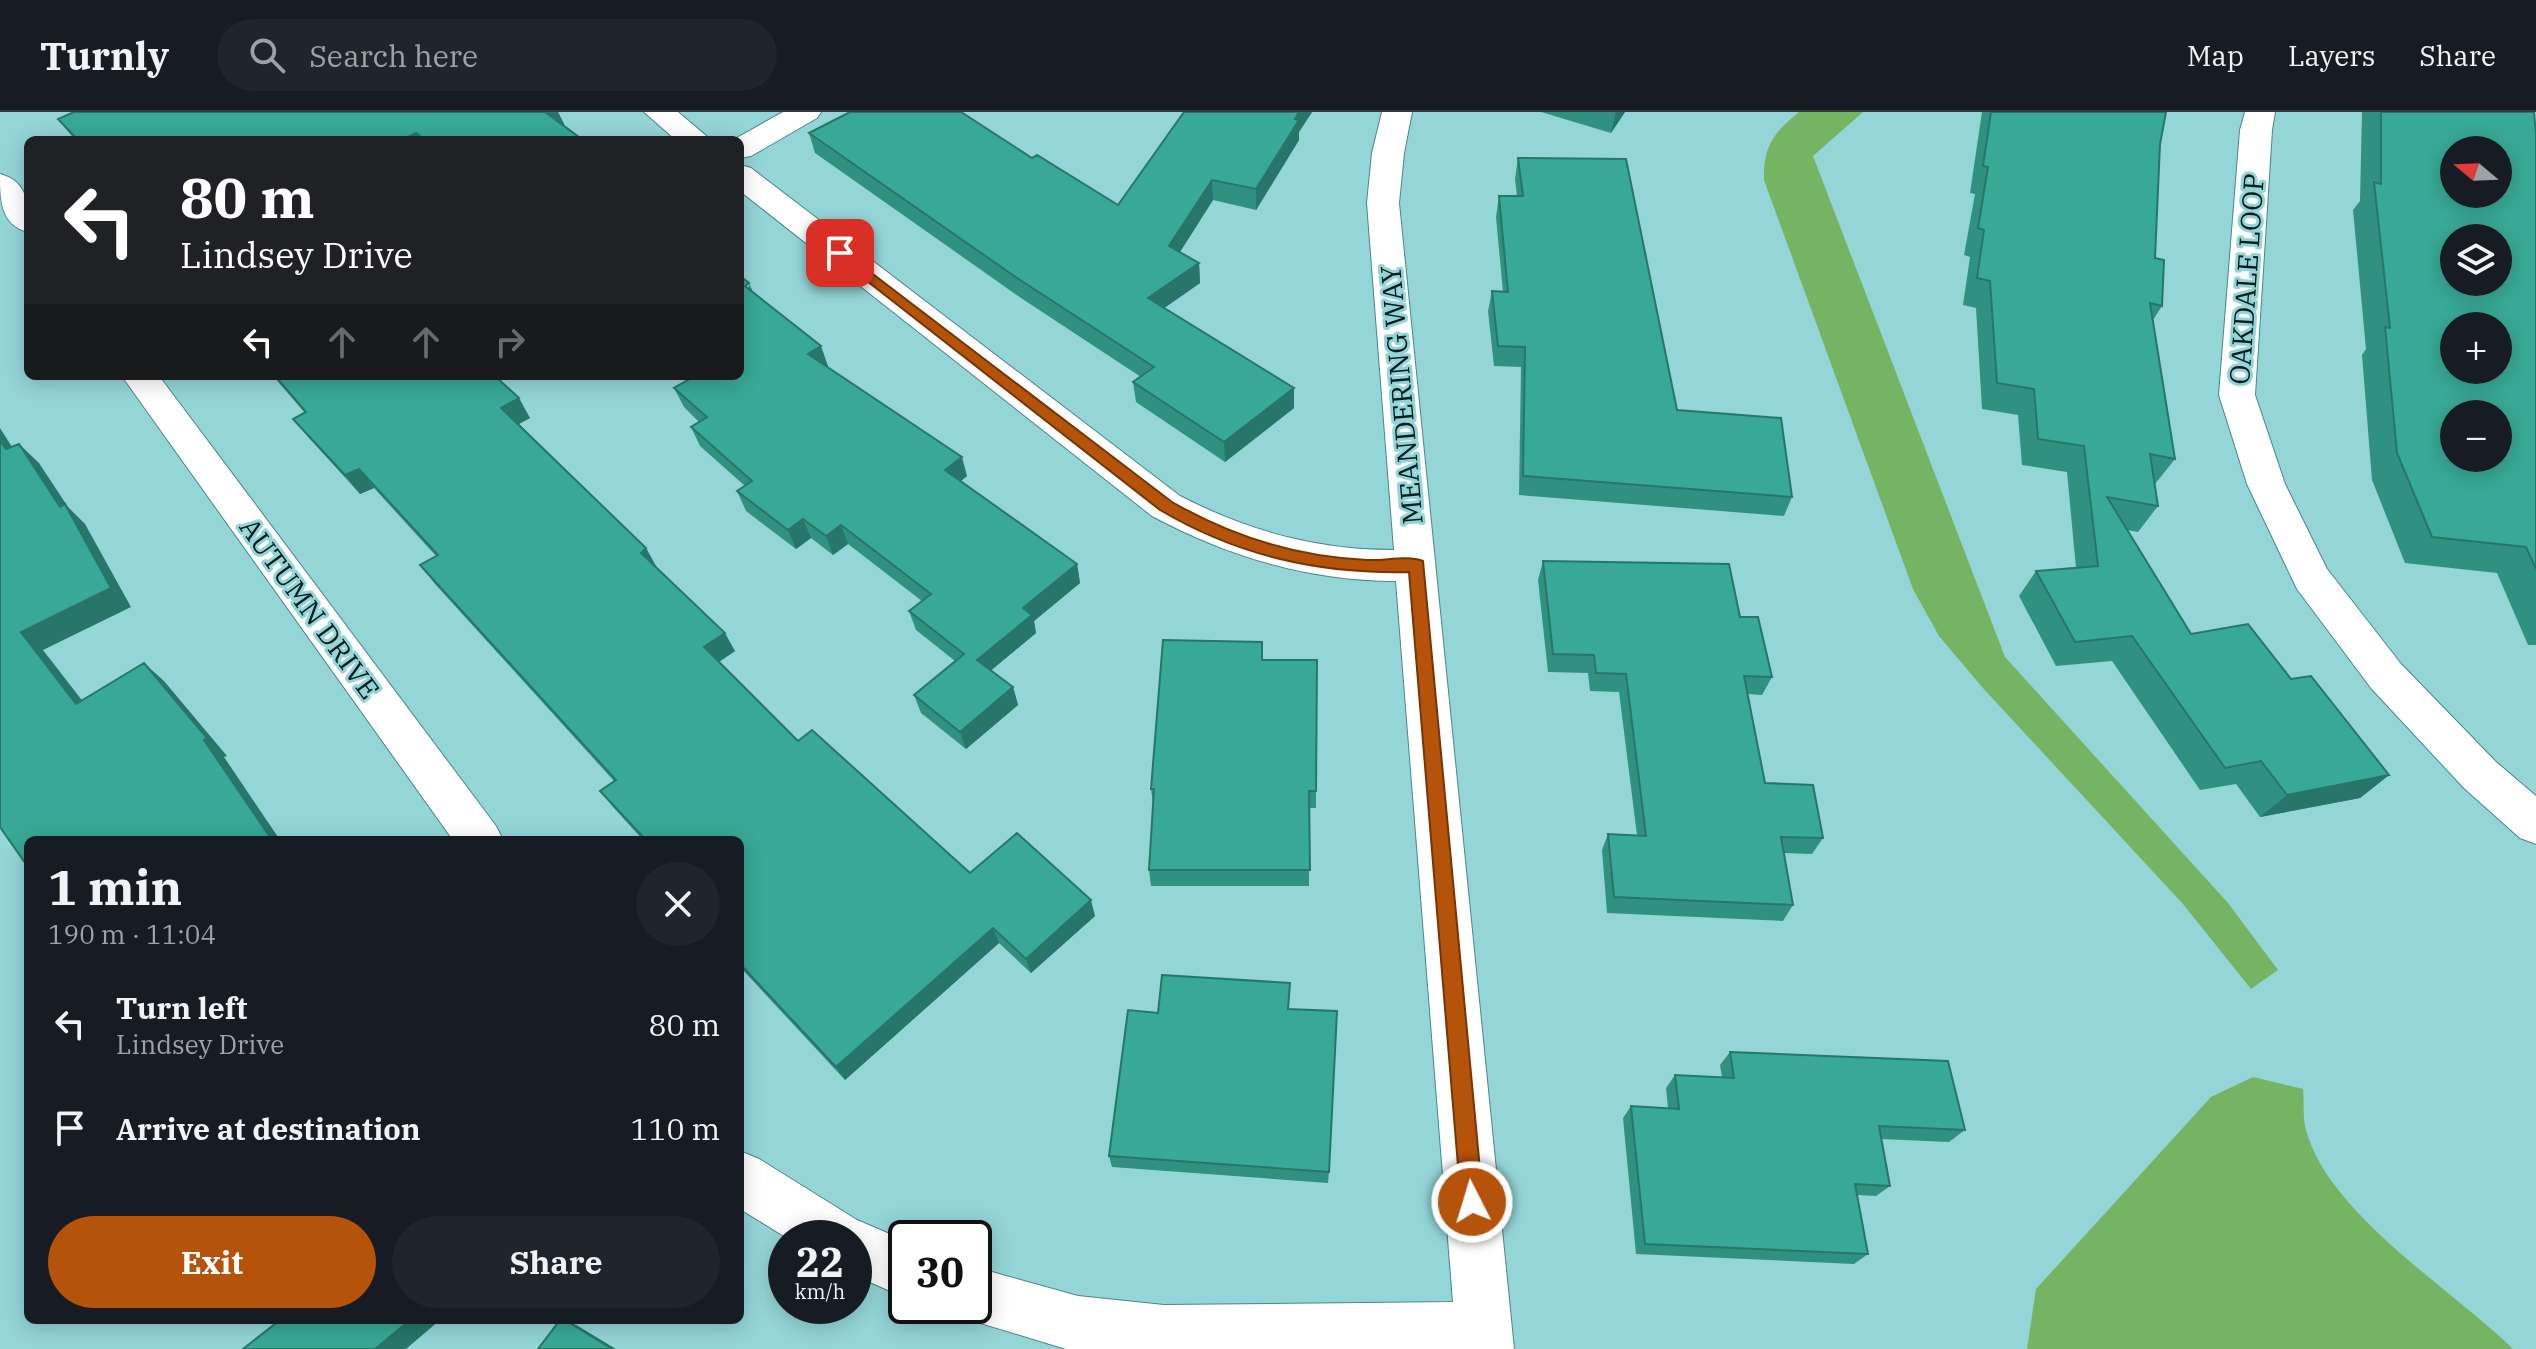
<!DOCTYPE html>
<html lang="en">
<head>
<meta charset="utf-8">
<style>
  body { margin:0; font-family:"IBM Plex Serif",serif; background:#20242c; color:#f1f3f6; height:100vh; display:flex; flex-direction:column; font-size:30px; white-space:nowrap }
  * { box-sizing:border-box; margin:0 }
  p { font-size:26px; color:#9ea1a6 }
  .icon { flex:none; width:44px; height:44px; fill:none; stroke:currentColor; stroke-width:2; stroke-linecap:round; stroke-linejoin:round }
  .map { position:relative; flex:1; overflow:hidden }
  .drawer { position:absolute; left:24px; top:724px; width:720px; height:488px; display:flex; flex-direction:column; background:#171b24; border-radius:12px; box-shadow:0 4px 20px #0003 }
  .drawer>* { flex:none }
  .guide { position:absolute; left:24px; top:24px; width:720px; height:244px; border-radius:12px; box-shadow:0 4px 20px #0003; background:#202124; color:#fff; overflow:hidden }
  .needle { width:52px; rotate:289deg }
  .controls { position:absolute; left:2440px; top:24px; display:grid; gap:16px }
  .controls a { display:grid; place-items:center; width:72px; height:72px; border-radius:50%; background:#171b24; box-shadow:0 4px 20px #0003; font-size:40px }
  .speed { position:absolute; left:768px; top:1108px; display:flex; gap:16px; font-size:40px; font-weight:700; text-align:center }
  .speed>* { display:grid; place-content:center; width:104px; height:104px; border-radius:50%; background:#171b24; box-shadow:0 4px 20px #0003; line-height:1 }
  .speed small { font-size:20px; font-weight:400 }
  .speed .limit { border:4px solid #111; border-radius:12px; background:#fff; color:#111 }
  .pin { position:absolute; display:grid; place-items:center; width:68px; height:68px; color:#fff; margin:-34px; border-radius:16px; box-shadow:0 4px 12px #0006 }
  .me { position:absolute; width:88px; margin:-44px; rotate:355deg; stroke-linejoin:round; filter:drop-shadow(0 0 6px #0008) }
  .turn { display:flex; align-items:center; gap:28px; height:168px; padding:0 24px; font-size:36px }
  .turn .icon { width:104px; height:104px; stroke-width:2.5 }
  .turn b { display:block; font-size:56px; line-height:68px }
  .lanes { display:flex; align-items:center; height:76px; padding:0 24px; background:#0003; justify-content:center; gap:40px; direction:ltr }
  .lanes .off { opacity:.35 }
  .round { display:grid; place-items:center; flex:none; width:84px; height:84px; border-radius:42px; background:#20242c }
  .overview { display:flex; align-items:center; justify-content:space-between; height:136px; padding:0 24px }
  h1 { font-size:48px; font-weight:800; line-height:60px }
  .button { display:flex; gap:16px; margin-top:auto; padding:16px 24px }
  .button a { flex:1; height:92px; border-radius:48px; background:#b45309; color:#fff; font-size:32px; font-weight:800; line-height:92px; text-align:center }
  .button a+a { background:#20242c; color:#f1f3f6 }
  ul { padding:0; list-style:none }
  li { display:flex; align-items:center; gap:24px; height:104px; padding:0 24px }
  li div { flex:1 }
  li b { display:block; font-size:30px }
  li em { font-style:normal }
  header { display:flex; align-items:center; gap:48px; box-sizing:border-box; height:112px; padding:0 40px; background:#171b24; border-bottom:2px solid #363941 }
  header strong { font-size:38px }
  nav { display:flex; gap:44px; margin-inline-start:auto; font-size:28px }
  .search { width:560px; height:72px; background:#20242c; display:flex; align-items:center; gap:20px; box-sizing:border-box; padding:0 28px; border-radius:44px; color:#9ea1a6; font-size:30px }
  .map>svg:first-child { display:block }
  .water { fill:#74b463 }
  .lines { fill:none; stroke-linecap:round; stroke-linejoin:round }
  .street-casing { stroke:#48878a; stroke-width:2 }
  .street { fill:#fff; fill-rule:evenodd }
  .wall { fill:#309181 }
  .shaded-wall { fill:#277669 }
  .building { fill:#38a996; stroke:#277669; stroke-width:2; fill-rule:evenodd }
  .route { fill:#b45309; stroke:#753606; stroke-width:2 }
  .labels { text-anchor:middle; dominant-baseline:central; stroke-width:6; stroke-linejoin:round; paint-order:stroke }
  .street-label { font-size:28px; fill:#011a1b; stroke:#94d5d8 }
</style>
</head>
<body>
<header>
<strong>Turnly</strong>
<div class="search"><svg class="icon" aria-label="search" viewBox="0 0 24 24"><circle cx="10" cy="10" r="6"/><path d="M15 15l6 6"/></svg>Search here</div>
<nav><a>Map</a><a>Layers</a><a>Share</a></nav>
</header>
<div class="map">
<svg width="2536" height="1237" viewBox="0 0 2536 1237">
  <rect width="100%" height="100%" fill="#94d5d8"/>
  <path class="water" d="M 1799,0 L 1863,0 L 1813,44 L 2005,545 L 2228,791 L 2278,858 L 2251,877 L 2183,792 L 1982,575 L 1939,524 L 1913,477 L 1764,68 C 1763,35 1773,21 1799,0 Z
    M 2253,965 L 2303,977 C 2304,989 2303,1003 2305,1014 C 2325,1100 2451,1176 2513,1237 L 2027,1237 L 2036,1177 L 2211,985 Z"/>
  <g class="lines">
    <g class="street-casing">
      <path id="street" d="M 644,0 L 678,0 L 711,28 L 676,28 Z
        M 783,0 L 821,0 L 817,6 L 751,44 L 740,46 L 740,28 L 733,28 Z
        M 1382,0 L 1412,0 L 1404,41 L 1399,91 L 1514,1237 L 1066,1237 L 954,1203 L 950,1194 L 974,1194 L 974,1155 L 1078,1184 L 1164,1193 L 1453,1190 L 1396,469 C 1309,469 1229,445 1152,404 L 740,79 L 740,53 L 751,56 L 1180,384 C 1248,419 1316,438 1394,438 L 1367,91 L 1372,41 Z
        M 2245,0 L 2275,0 L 2272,18 L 2255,283 L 2285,372 L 2327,457 L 2401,552 L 2496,650 L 2536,684 L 2536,732 L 2520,726 L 2464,676 L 2371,576 L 2297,477 L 2247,372 L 2219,283 L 2240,18 Z
        M 0,62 C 30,70 28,95 28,120 C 0,113 0,87 0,62 Z
        M 122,264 L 159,264 L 496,714 L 503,728 L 453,728 Z
        M 740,1039 L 759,1047 L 857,1108 L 906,1129 L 906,1186 L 854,1163 L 854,1126 L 787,1126 L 740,1097 Z"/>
    </g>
    <use href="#street" class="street"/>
  </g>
  <path class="wall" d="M 74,0 L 558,0 L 565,14 L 583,28 L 75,28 L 58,7 Z
    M 1184,0 L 1312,0 L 1299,20 L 1299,28 L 1256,98 L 1213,88 L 1180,140 L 1199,151 L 1200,171 L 1164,196 L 1294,276 L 1294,296 L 1225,350 L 1136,290 L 1133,270 L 1141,265 L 1021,186 L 815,41 L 809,21 L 1032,46 L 1118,93 Z
    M 1541,0 L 1625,0 L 1611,21 Z
    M 1982,0 L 2166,0 L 2160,32 L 2155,146 L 2162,194 L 2153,208 L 2175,347 L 2155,372 L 2158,394 L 2138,420 L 2127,418 L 2191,522 L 2291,567 L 2389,663 L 2360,686 L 2260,705 L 2236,672 L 2200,678 L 2112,549 L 2056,554 L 2019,484 L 2036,459 L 2076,456 L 2067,360 L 2022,353 L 2018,303 L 1982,297 L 1976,196 L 1963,193 L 1970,145 L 1964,143 L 1975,82 L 1970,81 Z
    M 2362,0 L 2534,0 L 2536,22 L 2536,533 L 2528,533 L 2497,461 L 2405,451 L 2372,368 L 2362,243 L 2366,237 L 2353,98 L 2360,89 Z
    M 1518,46 L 1677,298 L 1792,385 L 1784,404 L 1519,383 L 1521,255 L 1494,254 L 1488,199 L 1492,179 L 1503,180 L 1496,105 L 1499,84 L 1517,84 L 1515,67 Z
    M 749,171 L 753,180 L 827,255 L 967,364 L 961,369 L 1077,452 L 1080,471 L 1034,509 L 1036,521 L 991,558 L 1013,575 L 1018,593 L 966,637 L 921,601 L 914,583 L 955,549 L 916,518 L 909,499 L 922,489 L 848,432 L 833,443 L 811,426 L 796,437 L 746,399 L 737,379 L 745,374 L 700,334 L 691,315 L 699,310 L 684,295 L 674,276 L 686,269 L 680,264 L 740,264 Z
    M 273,264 L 495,264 L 530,306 L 519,312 L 646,436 L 656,455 L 735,539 L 719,550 L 798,629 L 970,761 L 1095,804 L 1031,861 L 999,831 L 845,968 L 740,855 L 740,728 L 643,728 L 613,695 L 600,679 L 614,669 L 435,472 L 420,453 L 436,444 L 374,376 L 360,382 L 309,326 L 293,307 L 305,301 Z
    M 1543,449 L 1740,505 L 1772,565 L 1762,583 L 1748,582 L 1765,671 L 1823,726 L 1812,742 L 1784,741 L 1793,793 L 1783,809 L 1607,801 L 1602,738 L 1608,722 L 1637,723 L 1619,580 L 1590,579 L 1588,561 L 1548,560 L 1538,468 Z
    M 1262,548 L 1316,679 L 1316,696 L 1309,696 L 1309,774 L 1151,774 L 1149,758 L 1153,691 L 1151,677 Z
    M 1289,897 L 1329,1060 L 1328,1071 L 1112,1055 L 1109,1044 L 1158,901 Z
    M 1730,940 L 1965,1018 L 1949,1030 L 1881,1027 L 1890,1074 L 1876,1084 L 1857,1083 L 1868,1142 L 1854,1152 L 1636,1142 L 1623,1006 L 1631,994 L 1668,996 L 1666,976 L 1675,963 L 1722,965 L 1720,953 Z"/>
  <path class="shaded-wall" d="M 545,0 L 558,0 L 565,14 Z
    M 1299,0 L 1312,0 L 1299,20 L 1299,28 L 1256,98 L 1256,77 Z
    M 1616,0 L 1625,0 L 1611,21 Z
    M 416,21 L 420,28 L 402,28 Z
    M 1212,68 L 1213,88 L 1171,154 L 1169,134 Z
    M 1199,151 L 1200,171 L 1150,206 L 1148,186 Z
    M 821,234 L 828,254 L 815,262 L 808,242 Z
    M 1294,276 L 1294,296 L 1225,350 L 1224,330 Z
    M 519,286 L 530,306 L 513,315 L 501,296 Z
    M 0,316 L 26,357 L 6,337 L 0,329 Z
    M 19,332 L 39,351 L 68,395 L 85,412 L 131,495 L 43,538 L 98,609 L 76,592 L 21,520 L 60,395 Z
    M 962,345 L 967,364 L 950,377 L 945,358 Z
    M 359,357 L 374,376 L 360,382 L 345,363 Z
    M 803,407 L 811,426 L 796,437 L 788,418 Z
    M 841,413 L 848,432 L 833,443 L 826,424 Z
    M 646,436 L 656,454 L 652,460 L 641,441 Z
    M 1077,452 L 1080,471 L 1034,509 L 1036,521 L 982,566 L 977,548 L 1023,496 Z
    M 725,521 L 735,539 L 714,553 L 704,535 Z
    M 144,551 L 164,569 L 227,644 L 224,645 L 280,728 L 272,728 Z
    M 1013,575 L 1018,593 L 966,637 L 960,620 Z
    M 2389,663 L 2360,686 L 2260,705 L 2287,683 Z
    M 1091,788 L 1095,804 L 1031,861 L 1026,847 Z
    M 993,816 L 999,831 L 845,968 L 836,955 Z
    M 410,1208 L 440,1208 L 406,1237 L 375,1237 Z
    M 566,1208 L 578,1214 L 616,1237 L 612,1237 Z"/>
  <path class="building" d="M 74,0 L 545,0 L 583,28 L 425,28 L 416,21 L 402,28 L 78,28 L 58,7 Z
    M 850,0 L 961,0 L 1032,46 L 1037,43 L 1118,93 L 1184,0 L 1299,0 L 1295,7 L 1299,8 L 1256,77 L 1212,68 L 1169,134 L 1199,151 L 1148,186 L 1294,276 L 1224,330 L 1133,270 L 1154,255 L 1017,166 L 809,21 Z
    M 1991,0 L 2166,0 L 2160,32 L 2155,146 L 2164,148 L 2162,194 L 2150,191 L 2175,347 L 2150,342 L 2158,394 L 2107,385 L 2191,522 L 2248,512 L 2291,567 L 2311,564 L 2389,663 L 2287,683 L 2261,649 L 2225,656 L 2132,524 L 2075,530 L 2036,459 L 2098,454 L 2084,334 L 2038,327 L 2034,277 L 1997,271 L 1990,169 L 1977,166 L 1984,118 L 1978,116 L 1988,55 L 1983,54 Z
    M 2381,0 L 2534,0 L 2536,22 L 2536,457 L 2526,435 L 2432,425 L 2397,341 L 2385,215 L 2390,216 L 2374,70 L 2381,72 ZM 2454,38 L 2498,38 L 2498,82 L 2454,82 ZM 2454,126 L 2498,126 L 2498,170 L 2454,170 ZM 2454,214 L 2498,214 L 2498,258 L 2454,258 ZM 2454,302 L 2498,302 L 2498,346 L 2454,346 Z
    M 1518,46 L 1626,47 L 1677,298 L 1781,306 L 1792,385 L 1523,364 L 1525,235 L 1498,234 L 1492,179 L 1508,180 L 1499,84 L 1523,84 Z
    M 740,164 L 749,171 L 745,174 L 821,234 L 808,242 L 962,345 L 945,358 L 1077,452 L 1023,496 L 1032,503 L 977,548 L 1013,575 L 960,620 L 914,583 L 964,542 L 909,499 L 931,482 L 841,413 L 826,424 L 803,407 L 788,418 L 737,379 L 752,369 L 691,315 L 707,305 L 674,276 L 695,264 L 740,264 Z
    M 275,264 L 495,264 L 519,286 L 501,296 L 646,436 L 641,441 L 725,521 L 704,535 L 798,629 L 812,618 L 970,761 L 1017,721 L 1091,788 L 1026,847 L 993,816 L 836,955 L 740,852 L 740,728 L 646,728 L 600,679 L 616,668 L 420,453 L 438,443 L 359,357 L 345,363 L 293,307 L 306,300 Z
    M 0,329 L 6,337 L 19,332 L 60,395 L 65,392 L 111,476 L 21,520 L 76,592 L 144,551 L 207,626 L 204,628 L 272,728 L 28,728 L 28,755 L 0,715 Z
    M 1543,449 L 1729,452 L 1740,505 L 1758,505 L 1772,565 L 1744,564 L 1765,671 L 1813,673 L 1823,726 L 1781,725 L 1793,793 L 1614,785 L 1608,722 L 1646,724 L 1626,562 L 1596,561 L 1594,543 L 1553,542 Z
    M 1163,528 L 1262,530 L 1262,548 L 1317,548 L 1316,679 L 1309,679 L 1310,758 L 1149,758 L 1154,677 L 1151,677 Z
    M 1162,863 L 1290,871 L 1288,897 L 1337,899 L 1329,1060 L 1109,1044 L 1128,898 L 1158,901 Z
    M 1730,940 L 1948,949 L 1965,1018 L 1879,1014 L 1890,1074 L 1855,1072 L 1868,1142 L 1645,1132 L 1631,994 L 1679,997 L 1675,963 L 1734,966 Z
    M 280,1208 L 410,1208 L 375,1237 L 243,1237 Z
    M 560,1208 L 565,1208 L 612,1237 L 538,1237 Z"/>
  <path class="route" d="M 840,137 L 1172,390 C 1233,425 1296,445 1367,448 C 1385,449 1406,443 1423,449 L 1483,1090 L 1480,1098 L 1472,1101 L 1464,1098 L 1461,1090 L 1409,460 C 1319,462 1238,444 1160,398 L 835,144 L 835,138 Z"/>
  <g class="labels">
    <g class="street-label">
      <text transform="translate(2246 167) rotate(-86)">OAKDALE LOOP</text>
      <text transform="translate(1401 283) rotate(-95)">MEANDERING WAY</text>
      <text transform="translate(310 496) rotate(54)">AUTUMN DRIVE</text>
    </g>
  </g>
</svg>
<div class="controls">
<a><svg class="needle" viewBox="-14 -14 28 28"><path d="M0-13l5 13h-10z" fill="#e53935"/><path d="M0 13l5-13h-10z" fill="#9ea1a6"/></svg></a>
<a><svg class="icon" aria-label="layers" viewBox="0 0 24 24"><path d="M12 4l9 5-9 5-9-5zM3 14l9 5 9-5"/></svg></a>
<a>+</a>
<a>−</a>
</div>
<div class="speed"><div>22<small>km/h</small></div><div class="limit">30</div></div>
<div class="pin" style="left:840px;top:141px;background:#d93025"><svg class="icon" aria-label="arrive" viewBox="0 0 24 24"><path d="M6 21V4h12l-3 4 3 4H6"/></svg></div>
<svg class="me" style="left:1472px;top:1090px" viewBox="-20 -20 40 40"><circle r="17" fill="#b45309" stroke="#fff" stroke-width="3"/><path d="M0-11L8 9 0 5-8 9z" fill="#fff"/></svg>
<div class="guide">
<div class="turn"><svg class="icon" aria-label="left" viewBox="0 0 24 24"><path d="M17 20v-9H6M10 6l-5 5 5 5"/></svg><div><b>80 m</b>Lindsey Drive</div></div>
<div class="lanes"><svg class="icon" aria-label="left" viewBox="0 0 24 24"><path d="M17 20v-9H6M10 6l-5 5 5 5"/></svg><svg class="icon off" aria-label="ahead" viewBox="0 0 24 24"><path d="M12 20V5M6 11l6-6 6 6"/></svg><svg class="icon off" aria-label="ahead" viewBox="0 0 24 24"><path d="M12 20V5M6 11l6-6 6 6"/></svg><svg class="icon off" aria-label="right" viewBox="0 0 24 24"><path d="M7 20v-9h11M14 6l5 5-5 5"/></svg></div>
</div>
<section class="drawer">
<div class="overview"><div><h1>1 min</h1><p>190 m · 11:04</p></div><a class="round"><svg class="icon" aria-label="close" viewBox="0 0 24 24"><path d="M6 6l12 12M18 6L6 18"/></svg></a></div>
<ul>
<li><svg class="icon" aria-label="left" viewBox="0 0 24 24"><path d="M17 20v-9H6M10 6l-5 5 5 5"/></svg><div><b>Turn left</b><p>Lindsey Drive</p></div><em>80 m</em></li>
<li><svg class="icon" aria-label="arrive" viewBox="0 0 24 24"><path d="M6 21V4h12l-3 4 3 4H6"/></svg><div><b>Arrive at destination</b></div><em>110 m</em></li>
</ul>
<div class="button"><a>Exit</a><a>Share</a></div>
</section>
</div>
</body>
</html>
